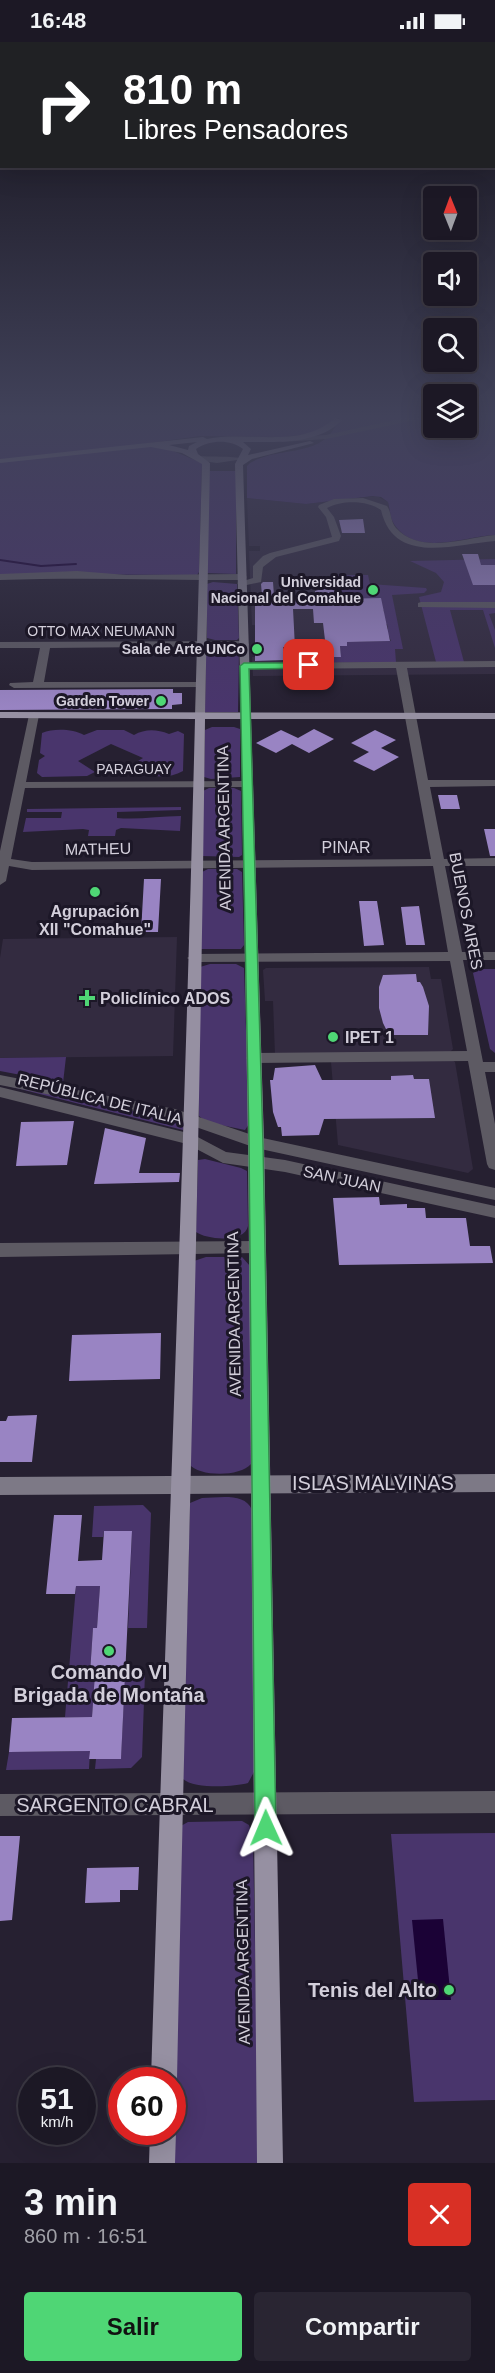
<!DOCTYPE html>
<html lang="es">
<head>
<meta charset="utf-8">
<style>
  body { margin:0; font-family:Helvetica,sans-serif; background:#292532; color:#f1f3f6; height:100vh; display:flex; flex-direction:column; font-size:22px; white-space:nowrap }
  * { box-sizing:border-box; margin:0 }
  p { font-size:20px; color:#a0a0a7 }
  .icon { flex:none; width:33px; height:33px; fill:none; stroke:currentColor; stroke-width:2; stroke-linecap:round; stroke-linejoin:round }
  .map { position:relative; height:2121px; overflow:hidden }
  .details { display:flex; flex-direction:column; background:#1c1825; flex:1 }
  .details>* { flex:none }
  .top-card { position:absolute; left:0px; top:0px; width:495px; height:126px; box-shadow:0 6px 24px #0002,0 0 0 2px #3a3742; background:#202124; color:#fff; overflow:hidden }
  .needle { width:39px; rotate:359deg }
  .tools { position:absolute; left:423px; top:144px; display:grid; gap:12px }
  .tools a { display:grid; place-items:center; width:54px; height:54px; border-radius:6px; background:#1c1825; box-shadow:0 6px 24px #0002,0 0 0 2px #3a3742; font-size:30px }
  .speed { position:absolute; left:18px; top:2025px; display:flex; gap:12px; font-size:30px; font-weight:700; text-align:center }
  .speed>* { display:grid; place-content:center; width:78px; height:78px; border-radius:50%; background:#1c1825; box-shadow:0 6px 24px #0002,0 0 0 2px #3a3742; line-height:1 }
  .speed small { font-size:15px; font-weight:400 }
  .speed .limit { border:9px solid #d22; background:#fff; color:#111 }
  .pin { position:absolute; display:grid; place-items:center; width:51px; height:51px; color:#fff; margin:-26px; border-radius:12px; box-shadow:0 3px 9px #0006 }
  .me { position:absolute; width:66px; margin:-33px; rotate:359deg; stroke-linejoin:round; filter:drop-shadow(0 0 4px #0008) }
  .turn { display:flex; align-items:center; gap:21px; height:126px; padding:0 24px; font-size:27px }
  .turn .icon { width:78px; height:78px; stroke-width:2.5 }
  .turn b { display:block; font-size:42px; line-height:51px }
  .round { display:grid; place-items:center; flex:none; width:63px; height:63px; border-radius:6px; background:#292532 }
  .summary { display:flex; align-items:center; justify-content:space-between; height:102px; padding:0 24px }
  h1 { font-size:36px; font-weight:600; line-height:45px }
  .cta { display:flex; gap:12px; margin-top:auto; padding:12px 24px }
  .cta a { flex:1; height:69px; border-radius:6px; background:#4fd675; color:#111; font-size:24px; font-weight:600; line-height:69px; text-align:center }
  .cta a+a { background:#292532; color:#f1f3f6 }
  .status { display:flex; justify-content:space-between; align-items:center; height:42px; padding:0 30px; background:#1c1825; direction:ltr }
  .status svg { height:16px; fill:currentColor }
  .map>svg:first-child { display:block }
  .built { fill:#332b40 }
  .green { fill:#49356c }
  .water { fill:#1b0236 }
  .lines { fill:none; stroke-linecap:round; stroke-linejoin:round }
  .stream { stroke:#1b0236; stroke-width:2 }
  .building { fill:#9984c3 }
  .street { fill:#5d5a63; fill-rule:evenodd }
  .secondary { fill:#7d7986; fill-rule:evenodd }
  .primary { fill:#9690a2; fill-rule:evenodd }
  .route { fill:#4fd675; stroke:#338b4c; stroke-width:1.5 }
  .poi-dot { fill:#4fd675; stroke:#1c1727; stroke-width:2 }
  .labels { text-anchor:middle; dominant-baseline:central; stroke-width:6; stroke-linejoin:round; paint-order:stroke }
  .far-poi-label { font-size:14px; font-weight:bold; fill:#d3cfdb; stroke:#1c1727; text-anchor:end }
  .far-street-label { font-size:14px; fill:#d3cfdb; stroke:#1c1727 }
  .street-label { font-size:16px; fill:#d3cfdb; stroke:#1c1727 }
  .poi-label { font-size:16px; font-weight:bold; fill:#d3cfdb; stroke:#1c1727; text-anchor:start }
  .near-street-label { font-size:20px; fill:#d3cfdb; stroke:#1c1727 }
  .near-poi-label { font-size:20px; font-weight:bold; fill:#d3cfdb; stroke:#1c1727 }
</style>
</head>
<body>
<div class="status"><b>16:48</b><svg viewBox="0 0 49 12"><path d="M0 12V9h3v3zM5 12V6h3v6zM10 12V3h3v9zM15 12V0h3v12zM26 1h20v11H26zM47 4h2v5h-2z"/></svg></div>
<div class="map">
<svg width="495" height="2121" viewBox="0 0 495 2121">
  <rect width="100%" height="100%" fill="#262031"/>
  <path class="built" d="M 377,454 L 388,460 L 392,479 L 398,487 L 421,499 L 436,501 L 495,493 L 495,632 L 253,634 L 252,615 L 258,615 L 258,608 L 255,608 L 255,605 L 295,605 L 294,586 L 252,583 L 249,509 L 260,509 L 260,504 L 249,504 L 247,456 L 306,462 Z
    M 177,895 L 173,1014 L 0,1016 L 0,916 L 3,897 Z
    M 429,925 L 431,937 L 441,937 L 453,1007 L 449,1011 L 275,1013 L 273,959 L 265,959 L 263,928 L 266,926 Z
    M 451,1017 L 455,1020 L 473,1127 L 468,1131 L 338,1103 L 331,1020 Z"/>
  <path class="green" d="M 0,371 L 336,371 L 332,382 L 307,392 L 284,395 L 200,394 L 143,402 L 166,406 L 202,421 L 199,530 L 197,533 L 0,532 Z
    M 340,371 L 433,371 L 434,386 L 466,386 L 467,371 L 495,371 L 495,493 C 464,494 417,516 394,482 C 390,476 390,467 388,460 L 381,455 L 373,454 L 306,462 L 247,456 L 247,424 L 250,421 C 282,402 329,419 340,371 Z
    M 209,429 L 236,429 L 236,532 L 207,531 Z
    M 495,517 L 495,571 L 489,572 L 495,588 L 495,606 L 483,568 L 450,568 L 464,620 L 436,620 L 419,555 L 441,550 L 444,540 L 436,531 L 410,519 Z
    M 336,533 L 368,533 L 370,542 L 426,546 L 427,548 L 424,551 L 392,553 L 403,607 L 395,607 L 396,620 L 310,621 L 309,615 L 341,614 L 340,604 L 347,603 L 346,600 L 340,600 L 391,599 L 389,594 L 384,593 L 383,588 L 388,587 L 387,582 L 348,582 L 384,573 L 384,568 L 379,568 L 381,557 L 342,557 Z
    M 213,540 L 237,542 L 239,596 L 237,598 L 215,598 L 207,596 L 207,542 Z
    M 212,605 L 239,608 L 238,670 L 205,670 L 206,607 Z
    M 212,685 L 234,685 L 240,687 L 240,735 L 211,737 L 204,735 L 205,688 Z
    M 97,688 L 124,688 L 134,693 C 145,687 156,687 169,692 L 178,689 L 184,692 L 183,729 C 165,739 145,734 128,725 L 143,716 L 111,702 L 78,719 L 95,730 L 87,734 L 42,735 L 37,731 L 39,718 L 45,714 L 40,711 L 42,691 C 54,686 73,687 84,693 Z
    M 209,746 L 234,746 L 241,749 L 242,813 L 239,815 L 202,814 L 203,749 Z
    M 181,765 L 181,768 L 117,770 L 117,776 C 138,778 159,774 181,774 L 180,789 L 121,786 L 116,788 L 115,794 L 88,794 L 89,788 L 83,787 L 23,790 L 26,776 L 61,776 L 62,770 L 27,770 L 27,767 Z
    M 208,827 L 237,827 L 242,830 L 244,903 L 241,907 L 201,907 L 202,830 Z
    M 210,922 L 236,922 L 244,926 L 249,1082 L 245,1088 L 206,1080 L 199,1074 L 198,930 L 200,925 Z
    M 479,927 L 495,927 L 495,1011 L 490,1007 L 473,931 Z
    M 66,1015 L 63,1041 L 0,1029 L 0,1016 Z
    M 4,1043 L 184,1079 L 183,1088 Z
    M 205,1117 L 241,1126 L 247,1129 L 248,1184 C 245,1201 207,1198 196,1190 L 198,1118 Z
    M 206,1215 L 242,1215 L 250,1224 L 251,1422 C 240,1435 199,1435 189,1422 L 194,1219 Z
    M 202,1456 C 218,1456 245,1450 252,1468 L 254,1730 L 248,1741 C 234,1745 194,1747 183,1737 L 190,1461 Z
    M 143,1463 L 151,1471 L 147,1586 L 128,1586 L 132,1489 L 104,1489 L 103,1495 L 92,1495 L 94,1464 Z
    M 76,1544 L 100,1544 L 97,1586 L 93,1587 L 90,1630 L 95,1631 L 92,1675 L 65,1675 Z
    M 125,1631 L 145,1631 L 142,1715 L 131,1726 L 95,1727 L 96,1717 L 121,1716 Z
    M 90,1709 L 89,1727 L 6,1728 L 9,1710 Z
    M 242,1779 L 249,1783 L 253,1797 L 259,2121 L 169,2121 L 169,2090 L 172,2090 L 172,2038 L 171,2038 L 176,1794 L 179,1785 L 188,1780 Z
    M 495,1791 L 495,2058 L 414,2060 L 391,1792 Z"/>
  <path class="water" d="M 443,1877 L 451,1958 L 420,1958 L 412,1878 Z"/>
  <g class="lines">
    <path class="stream" d="M 257,371 L 260,378
      M 0,518 L 41,524 L 76,522"/>
  </g>
  <path class="building" d="M 363,477 L 365,491 L 342,491 L 339,478 Z
    M 462,512 L 478,512 L 481,523 L 495,523 L 495,543 L 473,543 Z
    M 263,540 L 273,540 L 274,554 L 315,554 L 315,549 L 325,546 L 337,549 L 338,557 L 381,556 L 390,599 L 347,600 L 347,604 L 340,604 L 341,615 L 327,615 L 323,581 L 314,581 L 313,567 L 293,567 L 295,605 L 283,605 L 284,618 L 255,619 L 255,556 L 262,553 L 261,542 Z
    M 173,647 L 173,651 L 182,651 L 182,662 L 172,663 L 172,667 L 0,668 L 0,648 Z
    M 314,687 L 334,697 L 309,711 L 292,702 L 276,711 L 256,701 L 281,688 L 298,696 Z
    M 375,688 L 396,698 L 381,706 L 399,715 L 374,729 L 353,719 L 369,710 L 351,701 Z
    M 438,753 L 457,753 L 460,767 L 441,767 Z
    M 484,787 L 495,787 L 495,814 L 490,814 Z
    M 144,837 L 161,837 L 158,890 L 141,890 Z
    M 359,859 L 377,859 L 384,903 L 364,904 Z
    M 419,864 L 425,903 L 406,903 L 401,865 Z
    M 416,932 L 417,940 L 420,940 L 423,945 L 429,964 L 428,993 L 389,993 L 383,981 L 379,966 L 379,945 L 383,933 Z
    M 315,1023 L 322,1038 L 391,1038 L 391,1034 L 413,1033 L 414,1037 L 429,1037 L 435,1076 L 324,1077 L 319,1093 L 282,1094 L 281,1085 L 278,1085 L 273,1070 L 270,1038 L 273,1038 L 275,1026 Z
    M 74,1079 L 67,1123 L 16,1124 L 21,1080 Z
    M 105,1086 L 146,1096 L 139,1131 L 180,1131 L 179,1140 L 94,1142 Z
    M 379,1155 L 380,1163 L 407,1162 L 407,1166 L 425,1166 L 426,1176 L 466,1176 L 470,1204 L 490,1204 L 493,1221 L 339,1223 L 333,1156 Z
    M 161,1291 L 160,1337 L 69,1339 L 72,1293 Z
    M 37,1373 L 32,1420 L 0,1420 L 0,1379 L 6,1379 L 8,1374 Z
    M 54,1473 L 82,1473 L 78,1519 L 102,1518 L 104,1489 L 132,1489 L 121,1717 L 89,1717 L 90,1709 L 9,1710 L 12,1676 L 92,1675 L 95,1631 L 90,1631 L 93,1586 L 97,1586 L 100,1544 L 76,1544 L 75,1552 L 46,1552 Z
    M 0,1794 L 20,1794 L 12,1878 L 0,1879 Z
    M 139,1825 L 138,1848 L 120,1848 L 120,1860 L 85,1861 L 87,1826 Z"/>
  <g class="lines">
    <path class="street" d="M 427,371 L 434,371 L 434,374 L 326,397 L 282,400 L 278,398 L 282,396 L 326,393 Z
      M 199,414 C 210,415 238,414 244,417 L 217,421 L 196,418 L 196,414 Z
      M 363,456 L 387,464 C 392,471 390,479 396,486 C 421,513 463,496 495,493 L 495,499 C 454,502 394,524 381,468 C 367,458 342,458 327,466 L 334,475 L 341,494 L 339,499 L 276,515 L 263,525 L 261,540 L 242,544 L 237,541 L 253,536 L 253,524 L 263,514 L 270,511 L 332,495 L 326,475 L 318,465 L 319,463 L 334,457 Z
      M 77,529 L 127,533 L 242,532 L 247,535 L 242,538 C 161,538 81,535 0,538 L 0,532 Z
      M 421,560 L 495,560 L 495,566 L 418,565 L 418,561 Z
      M 244,599 L 249,602 L 248,604 L 50,606 L 44,640 L 205,640 L 205,644 L 201,645 L 14,646 L 9,643 L 10,641 L 33,640 L 40,606 L 0,606 L 0,600 Z
      M 495,619 L 495,625 L 407,626 L 428,738 L 495,738 L 495,744 L 430,745 L 444,817 L 495,816 L 495,824 L 445,824 L 462,910 L 495,910 L 495,918 L 463,918 L 483,1020 L 495,1020 L 495,1030 L 485,1030 L 495,1082 L 495,1128 L 489,1126 L 487,1122 L 468,1019 L 253,1021 L 246,1016 L 253,1011 L 467,1009 L 450,919 L 194,920 L 187,916 L 194,912 L 448,910 L 433,824 L 32,828 L 9,824 L 6,839 L 0,843 L 0,809 L 29,673 L 34,670 L 39,673 L 26,740 L 247,739 L 253,742 L 247,745 L 25,746 L 11,817 L 32,820 L 431,817 L 396,626 L 244,627 L 239,624 L 244,621 Z
      M 0,1033 L 175,1067 L 258,1095 L 495,1146 L 495,1158 L 256,1106 L 173,1077 L 0,1043 Z
      M 0,1045 L 192,1092 L 226,1110 L 285,1118 L 495,1164 L 495,1176 L 285,1130 L 223,1121 L 187,1102 L 0,1055 Z
      M 257,1199 L 263,1200 L 265,1205 L 263,1210 L 257,1211 L 0,1215 L 0,1201 Z
      M 495,1749 L 495,1771 L 0,1774 L 0,1752 Z"/>
    <path class="secondary" d="M 335,376 L 342,378 C 319,403 275,400 243,400 L 251,407 L 248,413 L 310,399 L 314,401 L 252,417 L 243,423 L 251,673 L 246,676 L 241,673 L 235,422 L 243,407 C 230,397 210,398 196,407 L 198,412 L 210,421 L 205,674 L 200,677 L 195,674 L 202,422 L 182,411 L 151,405 L 0,421 L 0,417 L 203,395 L 207,397 C 248,388 300,408 335,376 ZM 197,400 L 189,404 L 188,408 L 169,403 Z
      M 495,1432 L 495,1450 L 0,1453 L 0,1435 Z"/>
    <path class="primary" d="M 0,670 L 495,671 L 495,677 L 251,677 L 264,1100 L 283,2121 L 257,2121 L 248,1100 L 241,677 L 205,677 C 200,1131 186,1584 177,2038 L 172,2047 L 172,2038 L 151,2038 C 165,1584 184,1131 195,677 L 0,676 Z
      M 172,2081 L 176,2090 L 175,2121 L 149,2121 L 150,2090 L 172,2090 Z"/>
  </g>
  <linearGradient id="sky" x2="0" y2="1"><stop stop-color="#15121b"/><stop offset="0.56" stop-color="#41425a"/><stop offset="1" stop-color="#41425a" stop-opacity="0"/></linearGradient>
  <rect width="495" height="668" fill="url(#sky)"/>
  <path class="route" d="M 244,621 L 309,621 L 314,623 L 309,626 L 249,627 L 263,1100 L 276,1786 L 273,1794 L 266,1797 L 258,1794 L 255,1786 L 249,1100 L 240,624 Z"/>
  <g class="poi-dot">
    <circle cx="373" cy="548" r="6"/>
    <circle cx="257" cy="607" r="6"/>
    <circle cx="161" cy="659" r="6"/>
    <circle cx="95" cy="850" r="6"/>
    <path d="M84 947h6v6h6v6h-6v6h-6v-6h-6v-6h6z"/>
    <circle cx="333" cy="995" r="6"/>
    <circle cx="109" cy="1609" r="6"/>
    <circle cx="449" cy="1948" r="6"/>
  </g>
  <g class="labels">
    <g class="far-poi-label">
      <text x="361" y="540">Universidad<tspan x="361" dy="16">Nacional del Comahue</tspan></text>
      <text x="245" y="607">Sala de Arte UNCo</text>
      <text x="149" y="659">Garden Tower</text>
    </g>
    <g class="far-street-label">
      <text x="101" y="589">OTTO MAX NEUMANN</text>
      <text x="134" y="727">PARAGUAY</text>
    </g>
    <g class="street-label">
      <text transform="translate(224 786) rotate(-91)">AVENIDA ARGENTINA</text>
      <text x="346" y="805">PINAR</text>
      <text transform="translate(98 807) rotate(-1)">MATHEU</text>
      <text transform="translate(466 869) rotate(79)">BUENOS AIRES</text>
      <text transform="translate(100 1057) rotate(14)">REPÚBLICA DE ITALIA</text>
      <text transform="translate(342 1137) rotate(12)">SAN JUAN</text>
      <text transform="translate(234 1272) rotate(-91)">AVENIDA ARGENTINA</text>
      <text transform="translate(243 1920) rotate(-91)">AVENIDA ARGENTINA</text>
    </g>
    <g class="poi-label">
      <text x="95" y="869" text-anchor="middle">Agrupación<tspan x="95" dy="18">XII "Comahue"</tspan></text>
      <text x="100" y="956">Policlínico ADOS</text>
      <text x="345" y="995">IPET 1</text>
    </g>
    <g class="near-street-label">
      <text x="373" y="1441">ISLAS MALVINAS</text>
      <text x="115" y="1763">SARGENTO CABRAL</text>
    </g>
    <g class="near-poi-label">
      <text x="109" y="1630">Comando VI<tspan x="109" dy="23">Brigada de Montaña</tspan></text>
      <text x="437" y="1948" text-anchor="end">Tenis del Alto</text>
    </g>
  </g>
</svg>
<div class="tools">
<a><svg class="needle" viewBox="-14 -14 28 28"><path d="M0-13l5 13h-10z" fill="#e53935"/><path d="M0 13l5-13h-10z" fill="#a0a0a7"/></svg></a>
<a><svg class="icon" aria-label="sound" viewBox="0 0 24 24"><path d="M4 9h4l5-4v14l-5-4H4zM17 9q2 3 0 6"/></svg></a>
<a><svg class="icon" aria-label="search" viewBox="0 0 24 24"><circle cx="10" cy="10" r="6"/><path d="M15 15l6 6"/></svg></a>
<a><svg class="icon" aria-label="layers" viewBox="0 0 24 24"><path d="M12 4l9 5-9 5-9-5zM3 14l9 5 9-5"/></svg></a>
</div>
<div class="speed"><div>51<small>km/h</small></div><div class="limit">60</div></div>
<div class="pin" style="left:309px;top:623px;background:#d93025"><svg class="icon" aria-label="arrive" viewBox="0 0 24 24"><path d="M6 21V4h12l-3 4 3 4H6"/></svg></div>
<svg class="me" style="left:266px;top:1786px" viewBox="-20 -20 40 40"><path d="M0-17L14 15 0 8-14 15z" fill="#4fd675" stroke="#fff" stroke-width="4"/></svg>
<div class="top-card">
<div class="turn"><svg class="icon" aria-label="right" viewBox="0 0 24 24"><path d="M7 20v-9h11M14 6l5 5-5 5"/></svg><div><b>810 m</b>Libres Pensadores</div></div>
</div>
</div>
<section class="details">
<div class="summary"><div><h1>3 min</h1><p>860 m · 16:51</p></div><a class="round" style="background:#d93025;color:#fff"><svg class="icon" aria-label="close" viewBox="0 0 24 24"><path d="M6 6l12 12M18 6L6 18"/></svg></a></div>
<div class="cta"><a>Salir</a><a>Compartir</a></div>
</section>
</body>
</html>
